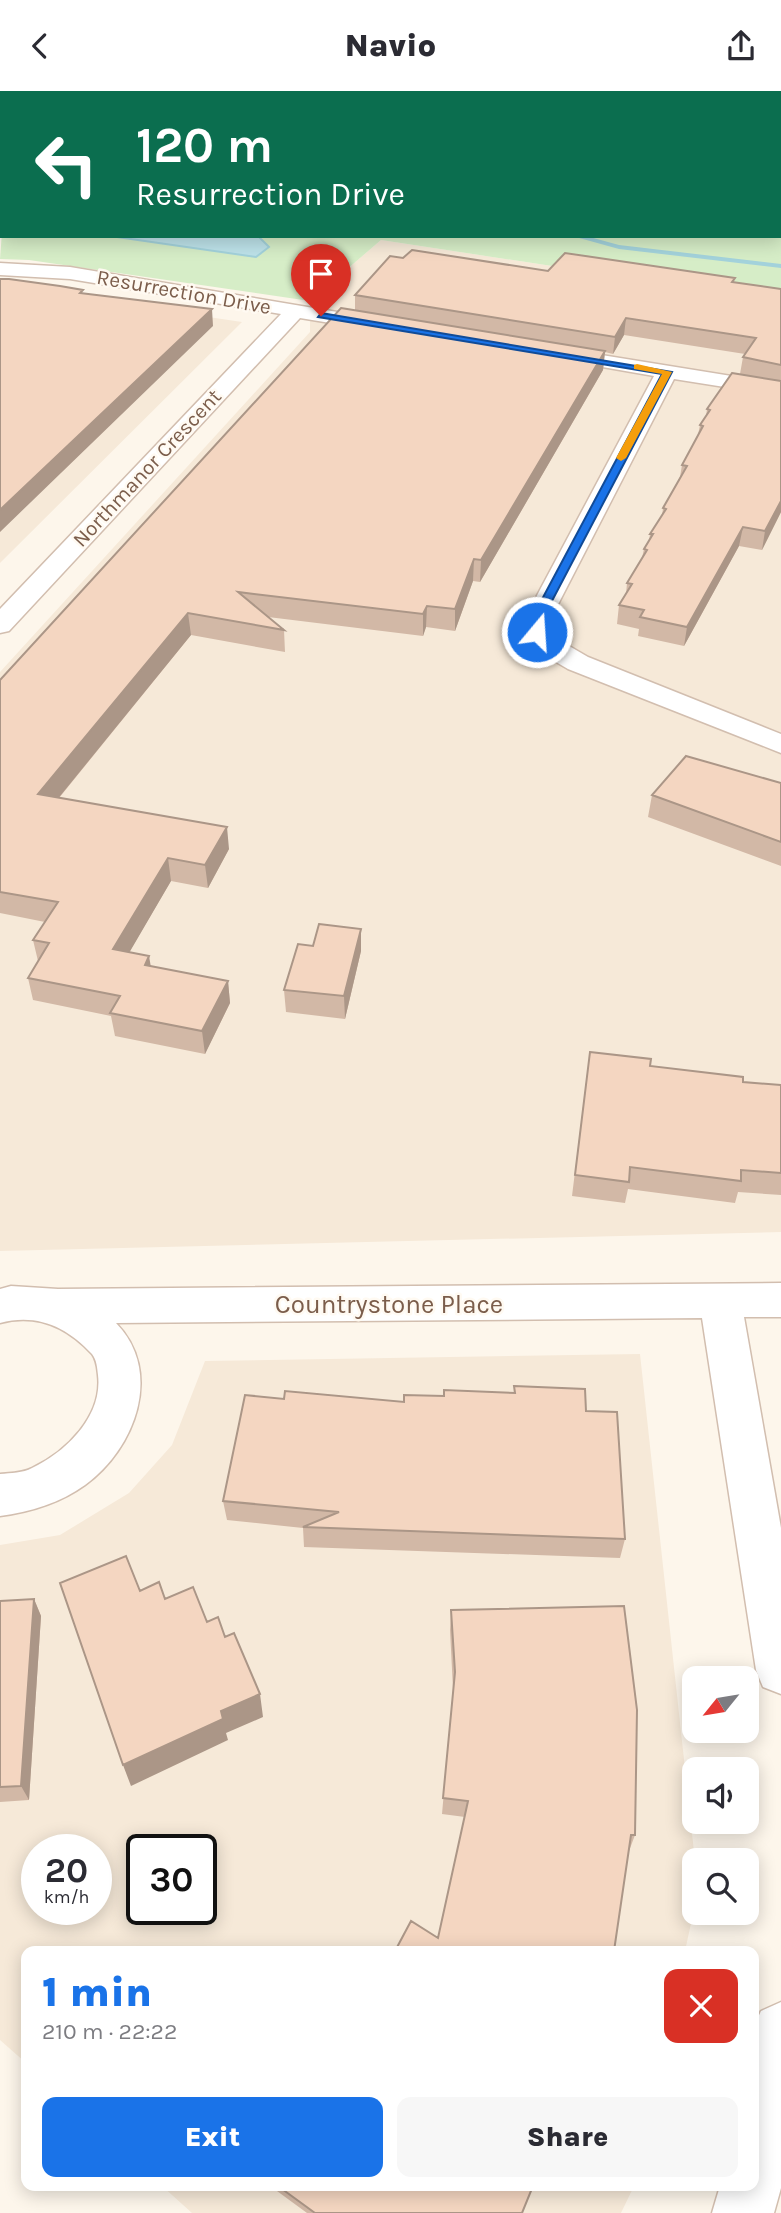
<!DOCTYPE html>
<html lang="en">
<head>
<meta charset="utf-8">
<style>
  body { margin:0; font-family:Karla,sans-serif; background:#f7f7f7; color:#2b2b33; height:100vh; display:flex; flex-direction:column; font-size:26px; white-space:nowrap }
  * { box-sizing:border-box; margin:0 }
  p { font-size:23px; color:#7c7c81 }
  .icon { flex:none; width:38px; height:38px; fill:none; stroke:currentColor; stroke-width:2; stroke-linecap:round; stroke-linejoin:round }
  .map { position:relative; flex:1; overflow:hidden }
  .sheet { position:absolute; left:21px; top:1855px; width:738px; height:245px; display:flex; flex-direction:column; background:#fff; border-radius:14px; box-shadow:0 4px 18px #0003 }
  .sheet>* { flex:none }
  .banner { position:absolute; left:0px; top:0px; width:782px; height:147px; box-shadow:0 4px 18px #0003; background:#0b6e4f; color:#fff; overflow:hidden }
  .needle { width:46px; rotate:240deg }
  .fabs { position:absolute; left:682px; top:1575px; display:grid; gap:14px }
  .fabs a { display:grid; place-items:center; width:77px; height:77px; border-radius:14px; background:#fff; box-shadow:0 4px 18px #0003; font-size:35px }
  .speed { position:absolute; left:21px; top:1743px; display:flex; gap:14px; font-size:35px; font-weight:700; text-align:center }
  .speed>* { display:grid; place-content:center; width:91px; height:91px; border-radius:50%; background:#fff; box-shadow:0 4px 18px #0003; line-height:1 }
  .speed small { font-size:18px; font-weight:400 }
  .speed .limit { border:4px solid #111; border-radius:10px; background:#fff; color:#111 }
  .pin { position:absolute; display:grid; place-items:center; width:60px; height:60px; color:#fff; margin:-72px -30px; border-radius:50% 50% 50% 0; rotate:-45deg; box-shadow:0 0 7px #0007 }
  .pin .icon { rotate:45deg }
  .me { position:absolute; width:77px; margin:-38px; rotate:18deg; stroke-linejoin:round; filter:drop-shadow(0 0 5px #0008) }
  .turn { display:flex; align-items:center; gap:24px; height:147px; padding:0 21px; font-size:32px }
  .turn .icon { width:91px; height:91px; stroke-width:2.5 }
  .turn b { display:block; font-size:49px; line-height:60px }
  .round { display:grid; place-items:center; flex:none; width:74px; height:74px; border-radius:14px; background:#f7f7f7 }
  .head { display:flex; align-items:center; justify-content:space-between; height:119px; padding:0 21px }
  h1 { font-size:42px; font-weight:800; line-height:52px; color:#1a73e8 }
  .button { display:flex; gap:14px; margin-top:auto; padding:14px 21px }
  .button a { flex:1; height:80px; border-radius:14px; background:#1a73e8; color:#fff; font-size:28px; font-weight:800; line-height:80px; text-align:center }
  .button a+a { background:#f7f7f7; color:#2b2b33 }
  header { display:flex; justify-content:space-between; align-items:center; height:91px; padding:0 21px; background:#fff; font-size:32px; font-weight:800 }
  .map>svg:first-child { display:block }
  .residential { fill:#f6e9d8; fill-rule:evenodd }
  .green { fill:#d6edc7 }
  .water { fill:#bde2e9; stroke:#a3d2db; stroke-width:2 }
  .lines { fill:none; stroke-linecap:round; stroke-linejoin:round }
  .stream { fill:#a3d2db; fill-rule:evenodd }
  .minor-casing { stroke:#d2beaf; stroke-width:3 }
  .tertiary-casing { stroke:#d2beaf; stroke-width:3 }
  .minor { fill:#fff; fill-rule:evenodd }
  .tertiary { fill:#fff; fill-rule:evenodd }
  .rail-casing { stroke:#baa6ca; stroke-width:3.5 }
  .rail { stroke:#fffaf2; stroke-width:2.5; stroke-dasharray:7; stroke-linecap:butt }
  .wall { fill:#d2b8a6 }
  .shaded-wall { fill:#ab9687 }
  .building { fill:#f4d6c1; stroke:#ab9687; stroke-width:2 }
  .route { fill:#1a73e8; stroke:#114b97; stroke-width:2 }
  .slow { fill:#f59e0b }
  .labels { text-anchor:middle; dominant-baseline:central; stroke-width:5; stroke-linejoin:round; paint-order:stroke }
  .far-street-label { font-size:21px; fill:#7b5d4b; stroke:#fffaf2 }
  .street-label { font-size:26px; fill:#7b5d4b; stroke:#fffaf2 }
</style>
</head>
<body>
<header><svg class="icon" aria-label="back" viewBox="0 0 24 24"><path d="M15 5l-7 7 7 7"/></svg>Navio<svg class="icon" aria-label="share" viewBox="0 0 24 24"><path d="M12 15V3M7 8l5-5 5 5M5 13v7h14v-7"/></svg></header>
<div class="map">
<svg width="781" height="2122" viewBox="0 0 781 2122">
  <rect width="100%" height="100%" fill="#fdf6eb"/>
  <path class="residential" d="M 381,149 L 781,210 L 781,1141 L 0,1160 L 0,581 L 310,241 L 310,210 Z
    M 0,195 L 242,231 L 0,472 Z
    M 640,1263 L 695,1770 L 695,1814 L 685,1860 L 26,1860 L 26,1972 L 0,1949 L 0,1454 L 60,1444 L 129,1402 L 172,1354 L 205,1270 ZM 37,1759 L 96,1759 L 96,1818 L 37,1818 ZM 142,1759 L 201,1759 L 201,1818 L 142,1818 Z
    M 162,2095 L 634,2095 L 621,2122 L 192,2122 Z"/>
  <path class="green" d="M 216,0 L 467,0 L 476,2 L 222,2 Z
    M 781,113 L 781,210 L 381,149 L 310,210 L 29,169 L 0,168 L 2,141 L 2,145 L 780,145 Z"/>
  <path class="water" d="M 110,145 L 258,145 L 269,156 L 256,166 Z"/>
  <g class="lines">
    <path class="stream" d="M 308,0 L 314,0 L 316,2 L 309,2 Z
      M 572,145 L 586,145 L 619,154 L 781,173 L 781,177 L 619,158 Z"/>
    <g class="minor-casing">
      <path id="minor" d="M 0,172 L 70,176 L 385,229 L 392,231 L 395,235 L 392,239 L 385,241 L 300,227 L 9,540 L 0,542 L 0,518 L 281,223 L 70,188 L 0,184 Z
        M 552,256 L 781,293 L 781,305 L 674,288 L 551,527 L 551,539 L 564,552 L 588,566 L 781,643 L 781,662 L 568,578 L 544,564 L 524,541 L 525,527 L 654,285 L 545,266 L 542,262 L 545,258 Z
        M 781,1192 L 781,1226 L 744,1226 L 781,1437 L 781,1603 L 763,1596 L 756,1579 L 702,1227 L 116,1232 C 164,1281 135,1358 85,1394 C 60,1412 30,1421 0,1425 L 0,1383 C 11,1382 23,1382 32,1377 C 66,1361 103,1325 98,1284 C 97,1276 97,1270 92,1263 C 67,1236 37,1222 0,1232 L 0,1198 L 11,1195 L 58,1198 Z
        M 781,1911 L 781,2097 L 774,2122 L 712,2122 L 720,2095 L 754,2095 L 754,1935 L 761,1920 Z"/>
    </g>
    <g class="tertiary-casing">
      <path id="tertiary" d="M 524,0 L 550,0 L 551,2 L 525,2 Z
        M 780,28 L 781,28 L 781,38 L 780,38 Z"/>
    </g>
    <use href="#minor" class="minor"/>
    <use href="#tertiary" class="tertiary"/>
    <g class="rail-casing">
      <path id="rail" d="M 80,0 L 91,2"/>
    </g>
    <use href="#rail" class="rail"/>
  </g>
  <path class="wall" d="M 651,0 L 781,0 L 781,9 L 780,2 L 664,2 Z
    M 403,167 L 548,180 L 735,187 L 734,191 L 781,198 L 781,421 L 762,459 L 739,455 L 684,555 L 638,545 L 639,538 L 617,533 L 619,514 L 626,503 L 627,492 L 642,467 L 644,458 L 649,450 L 650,443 L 662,425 L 663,417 L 680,386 L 682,374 L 698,344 L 700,334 L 706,325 L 707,318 L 740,283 L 743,266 L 745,263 L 624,244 L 613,263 L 605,261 L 603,279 L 480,491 L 473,490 L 455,540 L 426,536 L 423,545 L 268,526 L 284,539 L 285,561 L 191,544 L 59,707 L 229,758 L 208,797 L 171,790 L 129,861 L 150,875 L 228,890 L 230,912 L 205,963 L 115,945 L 111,925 L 33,909 L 28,887 L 38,870 L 33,849 L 45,831 L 0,822 L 0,589 L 355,219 L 355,204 Z
    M 781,692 L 781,775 L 648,726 L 652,704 Z
    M 361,838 L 361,860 L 345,928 L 286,921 L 284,899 L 313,855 Z
    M 587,983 L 743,991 L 781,994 L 781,1104 L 738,1101 L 735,1112 L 628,1098 L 625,1112 L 572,1105 Z
    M 514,1295 L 586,1320 L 625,1448 L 620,1467 L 304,1456 L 303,1437 L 227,1429 L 223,1410 L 284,1308 L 404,1311 L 444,1305 L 514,1302 Z
    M 34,1508 L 41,1525 L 29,1709 L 0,1711 L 0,1510 Z
    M 451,1519 L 635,1744 L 629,1760 L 438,1847 L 465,1726 L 442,1723 L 453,1598 L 450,1539 Z
    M 275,2095 L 533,2095 L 522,2122 L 307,2122 L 277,2100 Z"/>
  <path class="shaded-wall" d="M 769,0 L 781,0 L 781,9 L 780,2 L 762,2 Z
    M 212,218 L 213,235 L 0,441 L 0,419 Z
    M 626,227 L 624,244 L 613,263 L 615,246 Z
    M 605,260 L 603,279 L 480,491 L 481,469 Z
    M 781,410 L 781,421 L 762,459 L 765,440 Z
    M 743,436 L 739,455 L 684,555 L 687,536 Z
    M 474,468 L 473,490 L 455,540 L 455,518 Z
    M 427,515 L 426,536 L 423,545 L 423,523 Z
    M 188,522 L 191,544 L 43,726 L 38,703 Z
    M 227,736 L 229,758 L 208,797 L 205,774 Z
    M 168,767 L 171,790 L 118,881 L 113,858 Z
    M 361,838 L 361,860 L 345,928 L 344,905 Z
    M 149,865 L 153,888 L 145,874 Z
    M 228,890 L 230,912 L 205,963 L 202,940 Z
    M 34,1508 L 41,1525 L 29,1709 L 21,1695 Z
    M 260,1603 L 263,1626 L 226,1642 L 228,1649 L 131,1695 L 123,1674 L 221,1620 Z"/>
  <path class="building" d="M 412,159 L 548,180 L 565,162 L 735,187 L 732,191 L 781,198 L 781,274 L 743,266 L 756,247 L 626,227 L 615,246 L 355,204 L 390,165 L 403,167 Z
    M 0,188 L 9,188 L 60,195 L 83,199 L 80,202 L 212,218 L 0,419 Z
    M 341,217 L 605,260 L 481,469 L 474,468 L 455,518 L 427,515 L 423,523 L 238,501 L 284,539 L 188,522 L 38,703 L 227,736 L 205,774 L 168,767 L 113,858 L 149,865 L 145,874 L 228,890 L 202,940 L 110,922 L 120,905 L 28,887 L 49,852 L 33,849 L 58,811 L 0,801 L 0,589 Z
    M 732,282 L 781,290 L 781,410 L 765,440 L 743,436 L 687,536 L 640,526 L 644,519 L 619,514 L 632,493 L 627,492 L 647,459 L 644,458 L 653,443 L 650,443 L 666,418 L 663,417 L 687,375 L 682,374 L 703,335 L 700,334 L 710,319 L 707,318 Z
    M 686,665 L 781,692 L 781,751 L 652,704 Z
    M 319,833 L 361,838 L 344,905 L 284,899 L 298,853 L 313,855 Z
    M 590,961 L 651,968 L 650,975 L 743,986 L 743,991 L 781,994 L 781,1082 L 741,1079 L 741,1090 L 630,1076 L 629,1091 L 575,1084 Z
    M 514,1295 L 585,1298 L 586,1320 L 617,1321 L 625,1448 L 303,1436 L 339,1421 L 223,1410 L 245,1304 L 284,1308 L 285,1300 L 404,1311 L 404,1304 L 444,1305 L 444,1299 L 515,1302 Z
    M 126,1465 L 140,1500 L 159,1491 L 165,1508 L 193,1496 L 207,1531 L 218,1526 L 225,1546 L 234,1542 L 260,1603 L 221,1620 L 223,1628 L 123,1674 L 60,1492 Z
    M 34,1508 L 21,1695 L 0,1696 L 0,1510 Z
    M 624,1515 L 637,1619 L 635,1744 L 631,1744 L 614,1860 L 395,1860 L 411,1830 L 438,1847 L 468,1710 L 443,1707 L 455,1581 L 451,1519 Z
    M 278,2095 L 533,2095 L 522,2122 L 315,2122 Z"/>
  <path class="route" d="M 321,222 L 672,281 L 543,527 L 541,543 L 531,541 L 532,527 L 662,283 L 318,226 Z"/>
  <path class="slow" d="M 637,273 L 672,281 L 626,367 L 621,370 L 616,367 L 662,283 L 634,278 L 634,274 Z"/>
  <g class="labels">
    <g class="far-street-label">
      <text transform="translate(184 201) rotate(10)">Resurrection Drive</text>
      <text transform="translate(147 377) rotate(-47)">Northmanor Crescent</text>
    </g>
    <g class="street-label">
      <text x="389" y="1213">Countrystone Place</text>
    </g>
  </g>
</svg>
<div class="fabs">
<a><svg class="needle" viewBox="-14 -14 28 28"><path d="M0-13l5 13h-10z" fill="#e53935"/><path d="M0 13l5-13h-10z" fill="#7c7c81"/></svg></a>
<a><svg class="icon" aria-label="sound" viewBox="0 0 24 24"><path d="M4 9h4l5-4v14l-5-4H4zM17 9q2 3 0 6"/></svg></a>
<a><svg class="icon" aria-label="search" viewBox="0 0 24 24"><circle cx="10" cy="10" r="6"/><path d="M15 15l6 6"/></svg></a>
</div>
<div class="speed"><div>20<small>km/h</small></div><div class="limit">30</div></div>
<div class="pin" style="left:321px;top:225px;background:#d93025"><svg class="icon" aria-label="arrive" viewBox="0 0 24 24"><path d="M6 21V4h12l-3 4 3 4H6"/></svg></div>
<svg class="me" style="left:537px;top:541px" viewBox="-20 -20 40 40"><circle r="17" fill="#1a73e8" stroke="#fff" stroke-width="3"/><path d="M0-11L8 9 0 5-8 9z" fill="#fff"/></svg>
<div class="banner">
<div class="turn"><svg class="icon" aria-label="left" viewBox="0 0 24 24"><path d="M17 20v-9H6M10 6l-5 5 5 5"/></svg><div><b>120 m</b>Resurrection Drive</div></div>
</div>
<section class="sheet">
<div class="head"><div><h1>1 min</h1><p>210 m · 22:22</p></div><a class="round" style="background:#d93025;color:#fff"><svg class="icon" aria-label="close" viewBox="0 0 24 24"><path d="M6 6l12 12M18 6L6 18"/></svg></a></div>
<div class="button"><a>Exit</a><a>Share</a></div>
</section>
</div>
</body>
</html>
